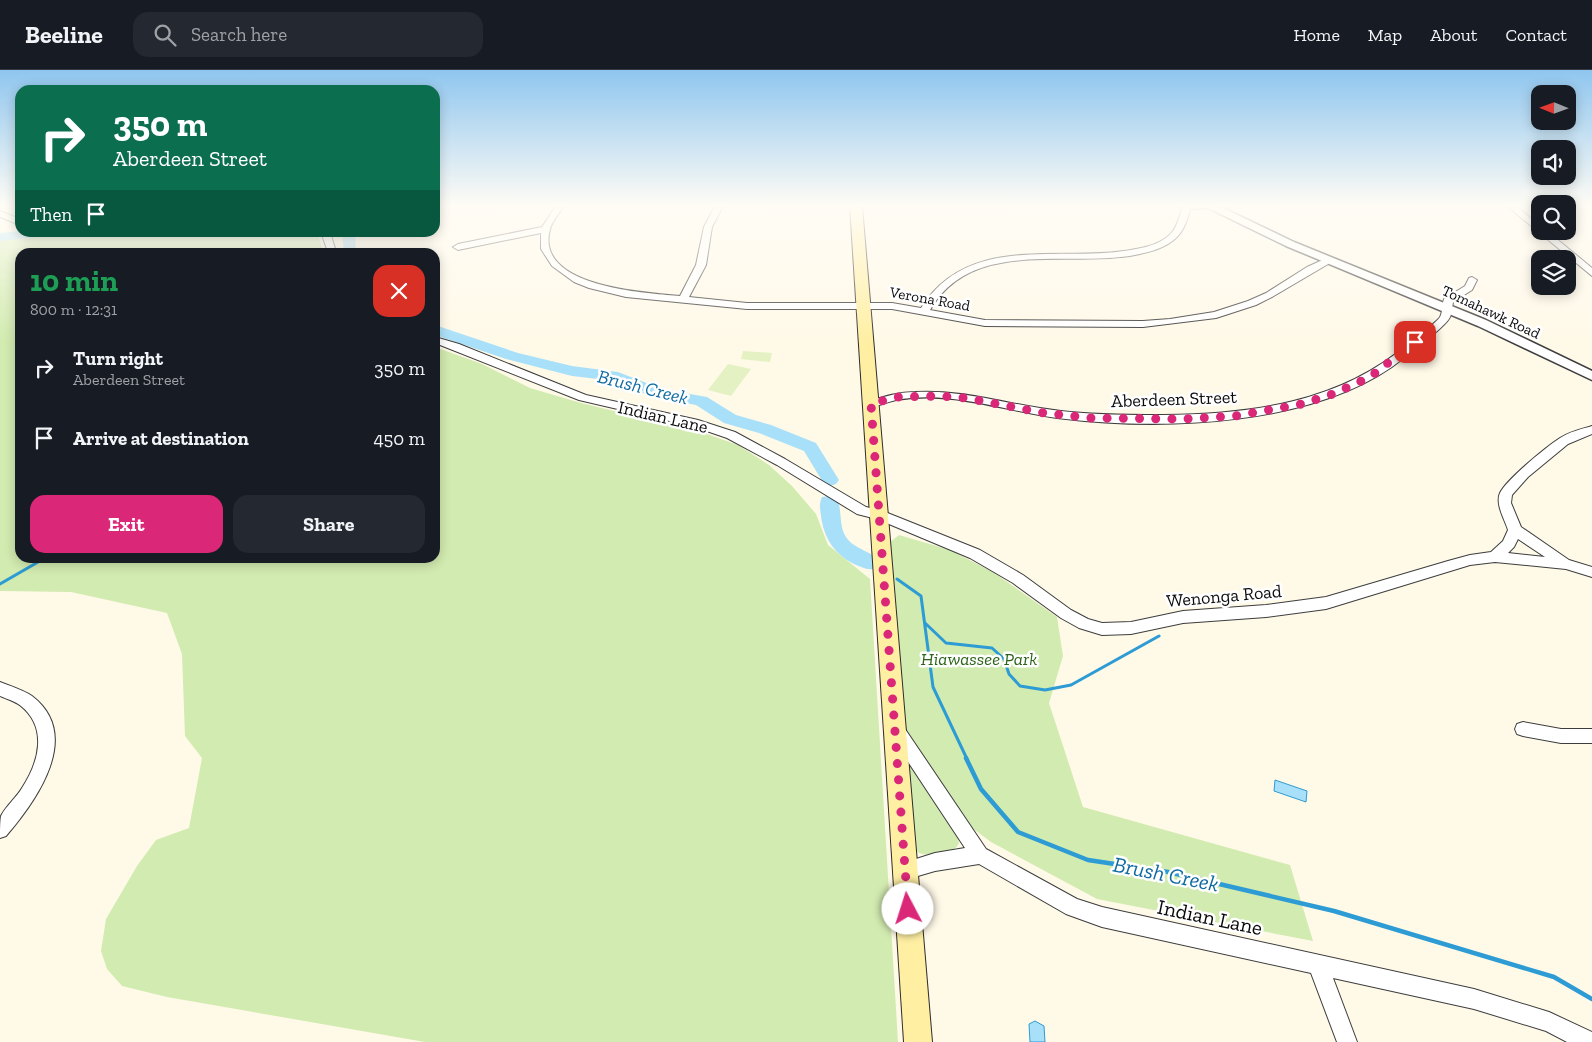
<!DOCTYPE html>
<html lang="en">
<head>
<meta charset="utf-8">
<style>
  body { margin:0; font-family:"Zilla Slab",serif; background:#242831; color:#f1f3f6; height:100vh; display:flex; flex-direction:column; font-size:19px; white-space:nowrap }
  * { box-sizing:border-box; margin:0 }
  p { font-size:16px; color:#9ea1a6 }
  .icon { flex:none; width:28px; height:28px; fill:none; stroke:currentColor; stroke-width:2; stroke-linecap:round; stroke-linejoin:round }
  .map { position:relative; flex:1; overflow:hidden }
  .side { position:absolute; left:15px; top:178px; width:425px; height:315px; display:flex; flex-direction:column; background:#171b24; border-radius:15px; box-shadow:0 2px 12px #0003 }
  .side>* { flex:none }
  .top-card { position:absolute; left:15px; top:15px; width:425px; height:152px; border-radius:15px; box-shadow:0 2px 12px #0003; background:#0b6e4f; color:#fff; overflow:hidden }
  .needle { width:32px; rotate:271deg }
  .tools { position:absolute; left:1531px; top:15px; display:grid; gap:10px }
  .tools a { display:grid; place-items:center; width:45px; height:45px; border-radius:10px; background:#171b24; box-shadow:0 2px 12px #0003; font-size:25px }
  .pin { position:absolute; display:grid; place-items:center; width:42px; height:42px; color:#fff; margin:-21px; border-radius:10px; box-shadow:0 2px 8px #0006 }
  .me { position:absolute; width:55px; margin:-28px; rotate:355deg; stroke-linejoin:round; filter:drop-shadow(0 0 4px #0008) }
  .turn { display:flex; align-items:center; gap:18px; height:105px; padding:0 15px; font-size:22px }
  .turn .icon { width:65px; height:65px; stroke-width:2.5 }
  .turn b { display:block; font-size:35px; line-height:42px }
  .then { display:flex; align-items:center; height:48px; padding:0 15px; background:#0003; gap:10px; font-size:19px }
  .round { display:grid; place-items:center; flex:none; width:52px; height:52px; border-radius:15px; background:#242831 }
  .summary { display:flex; align-items:center; justify-content:space-between; height:85px; padding:0 15px }
  h1 { font-size:30px; font-weight:800; line-height:38px; color:#1e9e55 }
  .button { display:flex; gap:10px; margin-top:auto; padding:10px 15px }
  .button a { flex:1; height:58px; border-radius:15px; background:#db2777; color:#fff; font-size:20px; font-weight:800; line-height:58px; text-align:center }
  .button a+a { background:#242831; color:#f1f3f6 }
  ul { padding:0; list-style:none }
  li { display:flex; align-items:center; gap:15px; height:70px; padding:0 15px }
  li div { flex:1 }
  li b { display:block; font-size:19px }
  li em { font-style:normal }
  header { display:flex; align-items:center; gap:30px; box-sizing:border-box; height:70px; padding:0 25px; background:#171b24; border-bottom:1px solid #363941 }
  header strong { font-size:24px }
  nav { display:flex; gap:28px; margin-inline-start:auto; font-size:18px }
  .search { width:350px; height:45px; background:#242831; display:flex; align-items:center; gap:12px; box-sizing:border-box; padding:0 18px; border-radius:15px; color:#9ea1a6; font-size:19px }
  .map>svg:first-child { display:block }
  .green { fill:#d2ebb0 }
  .pitch { fill:#e4f1c2 }
  .water { fill:#a9e0f9; stroke:#2d9bd4 }
  .lines { fill:none; stroke-linecap:round; stroke-linejoin:round }
  .stream-far2 { stroke:#2d9bd4; stroke-width:2 }
  .stream-far1 { stroke:#2d9bd4; stroke-width:3 }
  .stream { stroke:#2d9bd4; stroke-width:4.5 }
  .river { fill:#a9e0f9; fill-rule:evenodd }
  .minor-casing { stroke:#3d3d3d; stroke-width:2 }
  .tertiary-casing { stroke:#3d3d3d; stroke-width:3 }
  .secondary-casing { stroke:#2c2c2c; stroke-width:2 }
  .minor { fill:#fff; fill-rule:evenodd }
  .tertiary { fill:#fff; fill-rule:evenodd }
  .secondary { fill:#ffefa3; fill-rule:evenodd }
  .route { stroke:#db2777; stroke-width:9; stroke-dasharray:0 16.2 }
  .labels { text-anchor:middle; dominant-baseline:central; stroke-width:5; stroke-linejoin:round; paint-order:stroke }
  .far-street-label { font-size:15px; fill:#0a0a0a; stroke:#fff }
  .street-label { font-size:18px; fill:#0a0a0a; stroke:#fff }
  .park-label { font-size:18px; font-style:italic; fill:#2d6419; stroke:#fff }
  .water-label { font-size:19px; font-style:italic; fill:#0f6aa1; stroke:#fff }
  .near-street-label { font-size:21px; fill:#0a0a0a; stroke:#fff }
  .near-water-label { font-size:22px; font-style:italic; fill:#0f6aa1; stroke:#fff }
</style>
</head>
<body>
<header>
<strong>Beeline</strong>
<div class="search"><svg class="icon" aria-label="search" viewBox="0 0 24 24"><circle cx="10" cy="10" r="6"/><path d="M15 15l6 6"/></svg>Search here</div>
<nav><a>Home</a><a>Map</a><a>About</a><a>Contact</a></nav>
</header>
<div class="map">
<svg width="1592" height="972" viewBox="0 0 1592 972">
  <rect width="100%" height="100%" fill="#fff9e8"/>
  <path class="green" d="M 69,162 L 317,162 L 323,182 L 20,182 L 20,488 L 435,488 L 435,277 L 482,294 L 530,318 L 581,333 L 701,362 L 738,375 L 769,395 L 792,416 L 816,444 L 828,475 L 870,509 L 898,972 L 425,972 L 167,927 L 122,916 L 107,899 L 101,881 L 106,849 L 137,796 L 156,770 L 189,758 L 202,688 L 185,666 L 182,584 L 167,543 L 71,522 L 0,521 L 0,170 L 30,168 Z
    M 899,465 L 950,480 L 993,502 L 1057,547 L 1063,586 L 1049,633 L 1083,737 L 1290,795 L 1313,871 L 1097,829 L 991,772 L 964,752 L 906,665 L 889,473 Z
    M 910,694 L 957,764 L 959,773 C 954,786 924,789 915,780 L 907,695 Z"/>
  <path class="pitch" d="M 743,281 L 772,283 L 770,292 L 741,289 Z
    M 728,294 L 751,299 L 731,326 L 708,320 Z"/>
  <path class="water" d="M 1275,710 L 1307,721 L 1306,732 L 1274,721 Z
    M 1035,951 L 1044,956 L 1045,972 L 1030,972 L 1029,954 Z"/>
  <g class="lines">
    <path class="stream-far2" d="M 348,165 L 356,162"/>
    <path class="stream-far1" d="M 897,509 L 921,526 L 933,617 L 967,689
      M 0,514 L 45,488
      M 925,553 L 946,573 L 992,578 L 1004,589 L 1009,604 L 1020,616 L 1045,620 L 1071,615 L 1159,566"/>
    <path class="stream" d="M 966,688 L 981,719 L 1018,762 L 1088,790 L 1168,802 L 1334,841 L 1554,907 L 1592,929"/>
    <path class="river" d="M 20,161 L 20,162 L 53,162 L 47,166 L 0,171 L 0,163 Z
      M 342,162 L 355,162 L 356,182 L 344,182 Z
      M 435,255 L 518,283 L 572,296 L 618,302 L 662,319 L 707,327 L 736,345 L 771,355 L 816,373 L 839,410 L 836,414 L 830,416 L 824,414 L 804,381 L 759,363 L 724,353 L 696,335 L 652,327 L 615,311 L 572,306 L 506,289 L 435,265 Z
      M 829,426 L 836,427 C 843,439 838,455 846,467 C 854,480 874,481 881,493 L 878,498 C 869,501 864,498 856,495 C 835,485 824,469 821,446 C 820,439 819,433 822,427 Z"/>
    <g class="minor-casing">
      <path id="minor" d="M 556,136 L 564,136 C 560,142 554,149 551,156 C 530,217 645,223 680,226 L 696,195 L 704,157 L 715,136 L 723,136 L 712,157 L 706,195 L 689,227 L 747,233 L 892,233 L 921,238 C 970,161 1061,194 1136,179 C 1148,177 1165,172 1173,161 C 1178,154 1180,144 1183,136 L 1191,136 C 1188,147 1185,159 1177,167 C 1166,178 1150,182 1135,185 C 1068,198 972,167 930,240 L 985,250 L 1143,251 L 1170,249 L 1214,242 L 1248,231 L 1266,223 L 1307,197 L 1327,188 L 1330,187 L 1335,190 L 1272,227 L 1256,235 L 1216,248 L 1143,257 L 985,256 L 892,239 L 747,239 L 626,227 L 589,218 L 574,212 L 552,196 L 541,179 L 541,163 L 458,180 L 453,177 L 458,174 L 542,157 Z
        M 1507,136 L 1516,136 L 1540,156 L 1540,161 L 1547,161 L 1592,198 L 1592,206 Z
        M 0,141 L 20,149 L 20,155 L 0,147 Z
        M 321,162 L 330,162 L 336,182 L 328,182 Z
        M 1472,207 L 1477,210 L 1472,220 L 1453,232 C 1452,237 1452,243 1450,247 C 1448,254 1413,281 1405,287 C 1320,357 1162,361 1057,348 C 1004,341 950,320 896,330 C 888,332 879,335 871,338 L 865,334 L 867,332 C 883,327 898,322 915,322 C 965,319 1012,336 1061,341 C 1095,345 1129,345 1163,345 C 1251,344 1339,333 1408,274 C 1415,268 1436,253 1440,247 C 1443,242 1442,234 1444,229 L 1465,216 L 1469,208 Z
        M 435,267 L 459,274 L 586,325 L 698,350 L 735,362 L 785,389 L 866,437 L 885,442 L 980,480 L 1023,505 L 1071,540 L 1088,549 L 1102,553 L 1131,552 L 1183,541 L 1266,535 L 1326,527 L 1448,491 L 1470,485 L 1491,482 L 1503,471 L 1508,460 C 1505,450 1495,434 1500,423 C 1506,410 1546,377 1560,368 C 1569,362 1581,359 1592,356 L 1592,364 L 1568,374 L 1528,407 L 1512,425 L 1511,433 L 1521,457 L 1569,490 L 1592,497 L 1592,507 L 1566,499 L 1495,492 L 1470,495 L 1326,539 L 1266,547 L 1183,553 L 1131,564 L 1102,565 L 1079,558 L 1061,548 L 1013,513 L 970,488 L 877,449 L 857,444 L 777,395 L 727,368 L 695,357 L 579,330 L 435,273 ZM 1518,469 L 1545,487 L 1508,483 L 1514,477 Z
        M 0,612 C 10,616 23,620 32,626 C 83,665 37,730 6,766 L 0,768 C 0,762 0,751 1,746 C 6,736 16,728 22,718 C 39,692 48,658 21,636 C 15,631 7,629 0,626 Z
        M 1523,652 L 1561,659 L 1592,659 L 1592,673 L 1561,673 L 1523,666 L 1517,664 L 1515,659 L 1517,654 Z
        M 897,654 L 903,656 L 986,779 L 1077,829 L 1102,837 L 1474,919 L 1549,942 L 1592,962 L 1592,972 L 1567,972 L 1546,961 L 1474,939 L 1333,908 L 1357,972 L 1337,972 L 1311,903 L 1102,857 L 1066,844 L 979,794 L 935,801 L 904,810 L 897,807 L 895,801 L 897,795 L 935,783 L 965,778 L 891,666 L 889,661 L 891,656 Z"/>
    </g>
    <g class="tertiary-casing">
      <path id="tertiary" d="M 1182,136 L 1219,136 L 1294,172 L 1486,250 L 1592,301 L 1592,310 L 1478,256 L 1286,176 L 1208,138 L 1187,139 Z"/>
    </g>
    <g class="secondary-casing">
      <path id="secondary" d="M 850,136 L 862,136 L 932,972 L 904,972 Z"/>
    </g>
    <use href="#minor" class="minor"/>
    <use href="#tertiary" class="tertiary"/>
    <use href="#secondary" class="secondary"/>
  </g>
  <linearGradient id="sky" x2="0" y2="1"><stop stop-color="#8fc6ef"/><stop offset="0.5" stop-color="#fffcf5"/><stop offset="1" stop-color="#fffcf5" stop-opacity="0"/></linearGradient>
  <rect width="1592" height="272" fill="url(#sky)"/>
  <g class="lines">
    <path class="route" d="M 908,839 L 871,334 L 897,327 L 939,326 L 966,328 L 1044,343 L 1091,348 L 1183,349 L 1235,346 L 1302,334 L 1333,324 L 1370,307 L 1415,272"/>
  </g>
  <g class="labels">
    <g class="far-street-label">
      <text transform="translate(930 229) rotate(10)">Verona Road</text>
      <text transform="translate(1491 242) rotate(25)">Tomahawk Road</text>
    </g>
    <g class="street-label">
      <text transform="translate(1174 329) rotate(-2)">Aberdeen Street</text>
      <text transform="translate(663 347) rotate(13)">Indian Lane</text>
      <text transform="translate(1224 526) rotate(-5)">Wenonga Road</text>
    </g>
    <g class="park-label">
      <text x="979" y="589">Hiawassee Park</text>
    </g>
    <g class="water-label">
      <text transform="translate(643 317) rotate(14)">Brush Creek</text>
    </g>
    <g class="near-street-label">
      <text transform="translate(1210 847) rotate(12)">Indian Lane</text>
    </g>
    <g class="near-water-label">
      <text transform="translate(1166 804) rotate(11)">Brush Creek</text>
    </g>
  </g>
</svg>
<div class="tools">
<a><svg class="needle" viewBox="-14 -14 28 28"><path d="M0-13l5 13h-10z" fill="#e53935"/><path d="M0 13l5-13h-10z" fill="#9ea1a6"/></svg></a>
<a><svg class="icon" aria-label="sound" viewBox="0 0 24 24"><path d="M4 9h4l5-4v14l-5-4H4zM17 9q2 3 0 6"/></svg></a>
<a><svg class="icon" aria-label="search" viewBox="0 0 24 24"><circle cx="10" cy="10" r="6"/><path d="M15 15l6 6"/></svg></a>
<a><svg class="icon" aria-label="layers" viewBox="0 0 24 24"><path d="M12 4l9 5-9 5-9-5zM3 14l9 5 9-5"/></svg></a>
</div>
<div class="pin" style="left:1415px;top:272px;background:#d93025"><svg class="icon" aria-label="arrive" viewBox="0 0 24 24"><path d="M6 21V4h12l-3 4 3 4H6"/></svg></div>
<svg class="me" style="left:908px;top:839px" viewBox="-20 -20 40 40"><circle r="19" fill="#fff"/><path d="M0-13L10 11 0 6-10 11z" fill="#db2777"/></svg>
<div class="top-card">
<div class="turn"><svg class="icon" aria-label="right" viewBox="0 0 24 24"><path d="M7 20v-9h11M14 6l5 5-5 5"/></svg><div><b>350 m</b>Aberdeen Street</div></div>
<div class="then">Then<svg class="icon" aria-label="arrive" viewBox="0 0 24 24"><path d="M6 21V4h12l-3 4 3 4H6"/></svg></div>
</div>
<section class="side">
<div class="summary"><div><h1>10 min</h1><p>800 m · 12:31</p></div><a class="round" style="background:#d93025;color:#fff"><svg class="icon" aria-label="close" viewBox="0 0 24 24"><path d="M6 6l12 12M18 6L6 18"/></svg></a></div>
<ul>
<li><svg class="icon" aria-label="right" viewBox="0 0 24 24"><path d="M7 20v-9h11M14 6l5 5-5 5"/></svg><div><b>Turn right</b><p>Aberdeen Street</p></div><em>350 m</em></li>
<li><svg class="icon" aria-label="arrive" viewBox="0 0 24 24"><path d="M6 21V4h12l-3 4 3 4H6"/></svg><div><b>Arrive at destination</b></div><em>450 m</em></li>
</ul>
<div class="button"><a>Exit</a><a>Share</a></div>
</section>
</div>
</body>
</html>
